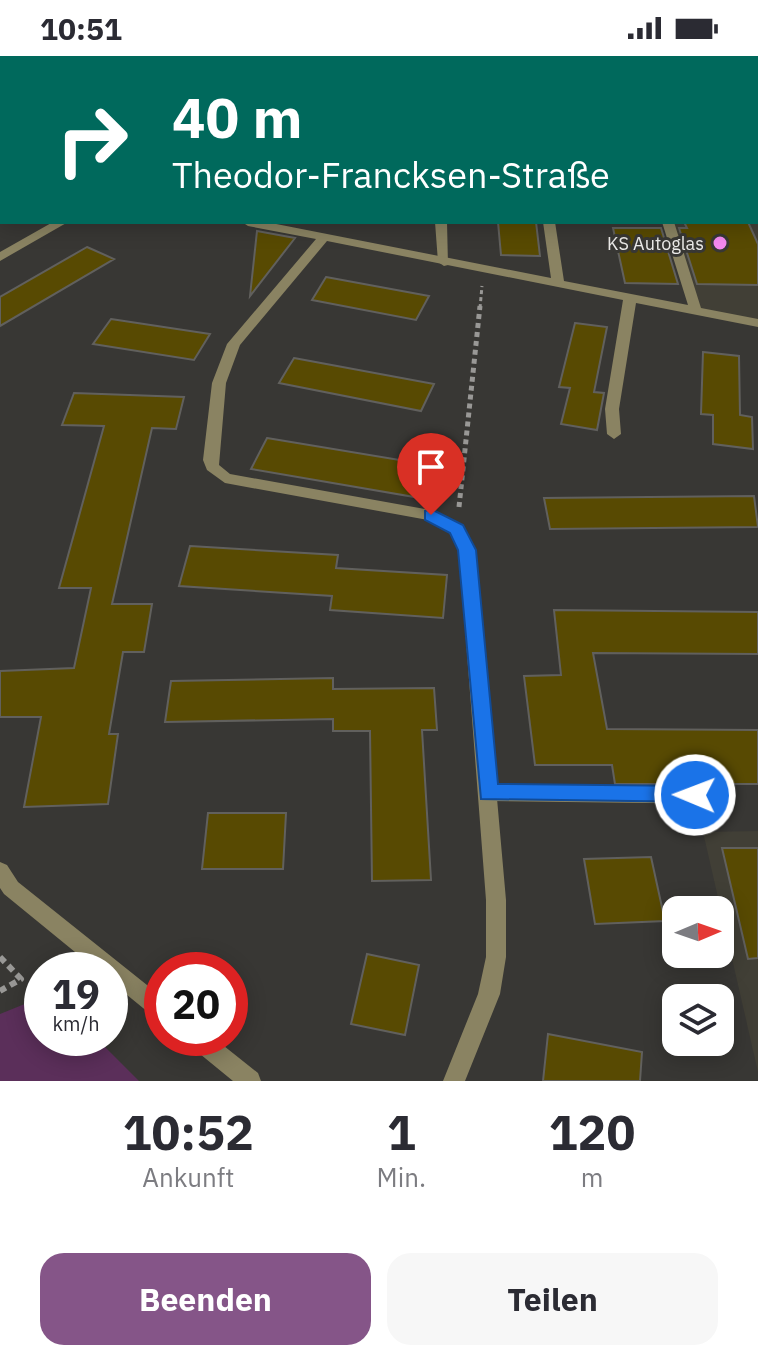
<!DOCTYPE html>
<html lang="de">
<head>
<meta charset="utf-8">
<style>
  body { margin:0; font-family:"IBM Plex Sans",sans-serif; background:#f7f7f7; color:#2b2b33; height:100vh; display:flex; flex-direction:column; font-size:30px; white-space:nowrap }
  * { box-sizing:border-box; margin:0 }
  p { font-size:26px; color:#7c7c81 }
  .icon { flex:none; width:44px; height:44px; fill:none; stroke:currentColor; stroke-width:2; stroke-linecap:round; stroke-linejoin:round }
  .map { position:relative; height:1025px; overflow:hidden }
  .drawer { display:flex; flex-direction:column; background:#fff; flex:1 }
  .drawer>* { flex:none }
  .guide { position:absolute; left:0px; top:0px; width:758px; height:168px; box-shadow:0 4px 20px #0003; background:#00695c; color:#fff; overflow:hidden }
  .needle { width:52px; rotate:88deg }
  .controls { position:absolute; left:662px; top:840px; display:grid; gap:16px }
  .controls a { display:grid; place-items:center; width:72px; height:72px; border-radius:16px; background:#fff; box-shadow:0 4px 20px #0003; font-size:40px }
  .speed { position:absolute; left:24px; top:896px; display:flex; gap:16px; font-size:40px; font-weight:700; text-align:center }
  .speed>* { display:grid; place-content:center; width:104px; height:104px; border-radius:50%; background:#fff; box-shadow:0 4px 20px #0003; line-height:1 }
  .speed small { font-size:20px; font-weight:400 }
  .speed .limit { border:12px solid #d22; background:#fff; color:#111 }
  .pin { position:absolute; display:grid; place-items:center; width:68px; height:68px; color:#fff; margin:-82px -34px; border-radius:50% 50% 50% 0; rotate:-45deg; box-shadow:0 0 8px #0007 }
  .pin .icon { rotate:45deg }
  .me { position:absolute; width:88px; margin:-44px; rotate:271deg; stroke-linejoin:round; filter:drop-shadow(0 0 6px #0008) }
  .turn { display:flex; align-items:center; gap:28px; height:168px; padding:0 40px; font-size:36px }
  .turn .icon { width:104px; height:104px; stroke-width:2.5 }
  .turn b { display:block; font-size:56px; line-height:68px }
  .eta { display:flex; justify-content:space-evenly; align-items:center; height:136px; text-align:center }
  .eta b { font-size:48px; font-weight:700; line-height:56px }
  .primary-button { display:flex; gap:16px; margin-top:auto; padding:16px 40px }
  .primary-button a { flex:1; height:92px; border-radius:24px; background:#855588; color:#fff; font-size:32px; font-weight:700; line-height:92px; text-align:center }
  .primary-button a+a { background:#f7f7f7; color:#2b2b33 }
  .status { display:flex; justify-content:space-between; align-items:center; height:56px; padding:0 40px; background:#fff; direction:ltr }
  .status svg { height:22px; fill:currentColor }
  .map>svg:first-child { display:block }
  .built { fill:#413f36 }
  .green { fill:#5b2f5a }
  .building { fill:#584a02; stroke:#61605d; stroke-width:2 }
  .lines { fill:none; stroke-linecap:round; stroke-linejoin:round }
  .path-far2 { stroke:#999896; stroke-width:3; stroke-dasharray:4 3; stroke-linecap:butt }
  .path-far1 { stroke:#999896; stroke-width:5; stroke-dasharray:5 4; stroke-linecap:butt }
  .path { stroke:#999896; stroke-width:6; stroke-dasharray:7 5; stroke-linecap:butt }
  .service { fill:#8a8362; fill-rule:evenodd }
  .minor { fill:#8a8362; fill-rule:evenodd }
  .route { fill:#1a73e8; stroke:#114b97; stroke-width:2 }
  .poi-dot { fill:#f489f0; stroke:#383734; stroke-width:3 }
  .labels { text-anchor:middle; dominant-baseline:central; stroke-width:6; stroke-linejoin:round; paint-order:stroke }
  .far-poi-label { font-size:18px; fill:#ecebe9; stroke:#383734; text-anchor:end }
</style>
</head>
<body>
<div class="status"><b>10:51</b><svg viewBox="0 0 49 12"><path d="M0 12V9h3v3zM5 12V6h3v6zM10 12V3h3v9zM15 12V0h3v12zM26 1h20v11H26zM47 4h2v5h-2z"/></svg></div>
<div class="map">
<svg width="758" height="1025" viewBox="0 0 758 1025">
  <rect width="100%" height="100%" fill="#383734"/>
  <path class="built" d="M 756,60 L 758,70 L 758,267 L 696,255 L 668,166 L 756,166 Z
    M 758,775 L 758,1016 L 703,776 Z"/>
  <path class="green" d="M 42,941 L 42,982 L 96,982 L 139,1025 L 0,1025 L 0,958 Z"/>
  <path class="building" d="M 498,166 L 536,166 L 540,200 L 501,199 Z
    M 684,166 L 748,166 L 758,188 L 758,229 L 697,228 L 679,172 L 687,172 Z
    M 613,172 L 661,172 L 678,228 L 625,227 Z
    M 257,175 L 295,182 L 250,240 Z
    M 87,191 L 114,203 L 0,270 L 0,241 Z
    M 326,221 L 429,240 L 416,264 L 312,244 Z
    M 111,263 L 210,278 L 194,304 L 93,288 Z
    M 575,267 L 607,271 L 594,336 L 604,337 L 597,374 L 561,368 L 570,332 L 559,331 Z
    M 703,296 L 739,300 L 740,359 L 752,361 L 753,393 L 713,388 L 713,359 L 701,358 Z
    M 294,302 L 434,328 L 421,355 L 279,327 Z
    M 74,337 L 184,341 L 176,373 L 152,372 L 112,548 L 152,548 L 144,596 L 123,596 L 109,678 L 118,678 L 108,748 L 24,751 L 41,661 L 0,661 L 0,615 L 74,612 L 91,532 L 59,532 L 104,370 L 62,369 Z
    M 267,382 L 442,411 L 432,444 L 251,413 Z
    M 754,440 L 758,471 L 550,473 L 544,442 Z
    M 190,490 L 338,499 L 336,512 L 447,519 L 443,562 L 330,554 L 332,540 L 179,530 Z
    M 554,554 L 758,556 L 758,598 L 593,597 L 607,673 L 758,674 L 758,728 L 615,728 L 612,709 L 535,709 L 524,620 L 561,619 Z
    M 333,622 L 333,633 L 434,632 L 437,674 L 422,674 L 431,824 L 372,825 L 370,675 L 333,675 L 333,663 L 165,666 L 171,625 Z
    M 208,757 L 286,757 L 283,813 L 202,813 Z
    M 722,792 L 758,792 L 758,902 L 748,903 Z
    M 651,801 L 665,865 L 595,868 L 584,803 Z
    M 367,898 L 419,909 L 405,979 L 351,968 Z
    M 548,978 L 642,996 L 640,1025 L 543,1025 Z"/>
  <g class="lines">
    <path class="path-far2" d="M 694,0 L 705,2
      M 480,252 L 482,230"/>
    <path class="path-far1" d="M 459,451 L 480,250"/>
    <path class="path" d="M 0,901 L 21,923 L 0,935"/>
    <path class="service" d="M 737,0 L 747,0 L 736,2 Z
      M 756,136 L 758,136 L 758,144 L 756,144 Z
      M 435,166 L 447,166 L 448,209 L 444,210 L 438,206 Z
      M 489,729 L 725,732 L 732,734 L 734,740 L 732,746 L 725,748 L 489,745 L 482,743 L 480,737 L 482,731 Z"/>
    <path class="minor" d="M 0,98 L 2,98 L 2,105 L 0,105 Z
      M 53,166 L 68,166 L 0,205 L 0,196 Z
      M 242,166 L 266,166 L 551,222 L 543,166 L 555,166 L 564,225 L 688,249 L 662,166 L 674,166 L 701,252 L 758,263 L 758,271 L 636,247 L 619,353 L 621,378 L 614,383 L 607,378 L 605,353 L 623,244 L 327,185 L 240,289 L 226,327 L 219,409 L 230,418 L 436,455 L 459,468 L 475,494 L 506,844 L 506,901 L 500,938 L 465,1025 L 443,1025 L 478,938 L 486,901 L 486,844 L 459,494 L 448,475 L 428,464 L 225,427 L 207,414 L 203,404 L 212,327 L 227,288 L 316,183 L 248,170 Z
      M 0,806 L 7,809 L 18,826 L 162,941 L 162,964 L 154,961 L 110,925 L 110,914 L 97,914 L 4,838 L 0,832 Z
      M 186,982 L 214,982 L 258,1017 L 261,1025 L 233,1025 L 189,989 Z"/>
  </g>
  <path class="route" d="M 431,453 L 463,469 L 476,494 L 498,728 L 695,730 L 703,733 L 706,739 L 703,746 L 481,743 L 458,494 L 450,477 L 425,464 L 425,455 Z"/>
  <circle class="poi-dot" cx="720" cy="187" r="8"/>
  <g class="labels">
    <g class="far-poi-label">
      <text x="704" y="187">KS Autoglas</text>
    </g>
  </g>
</svg>
<div class="controls">
<a><svg class="needle" viewBox="-14 -14 28 28"><path d="M0-13l5 13h-10z" fill="#e53935"/><path d="M0 13l5-13h-10z" fill="#7c7c81"/></svg></a>
<a><svg class="icon" aria-label="layers" viewBox="0 0 24 24"><path d="M12 4l9 5-9 5-9-5zM3 14l9 5 9-5"/></svg></a>
</div>
<div class="speed"><div>19<small>km/h</small></div><div class="limit">20</div></div>
<div class="pin" style="left:431px;top:459px;background:#d93025"><svg class="icon" aria-label="arrive" viewBox="0 0 24 24"><path d="M6 21V4h12l-3 4 3 4H6"/></svg></div>
<svg class="me" style="left:695px;top:739px" viewBox="-20 -20 40 40"><circle r="17" fill="#1a73e8" stroke="#fff" stroke-width="3"/><path d="M0-11L8 9 0 5-8 9z" fill="#fff"/></svg>
<div class="guide">
<div class="turn"><svg class="icon" aria-label="right" viewBox="0 0 24 24"><path d="M7 20v-9h11M14 6l5 5-5 5"/></svg><div><b>40 m</b>Theodor-Francksen-Straße</div></div>
</div>
</div>
<section class="drawer">
<div class="eta">
<div><b>10:52</b><p>Ankunft</p></div>
<div><b>1</b><p>Min.</p></div>
<div><b>120</b><p>m</p></div>
</div>
<div class="primary-button"><a>Beenden</a><a>Teilen</a></div>
</section>
</body>
</html>
